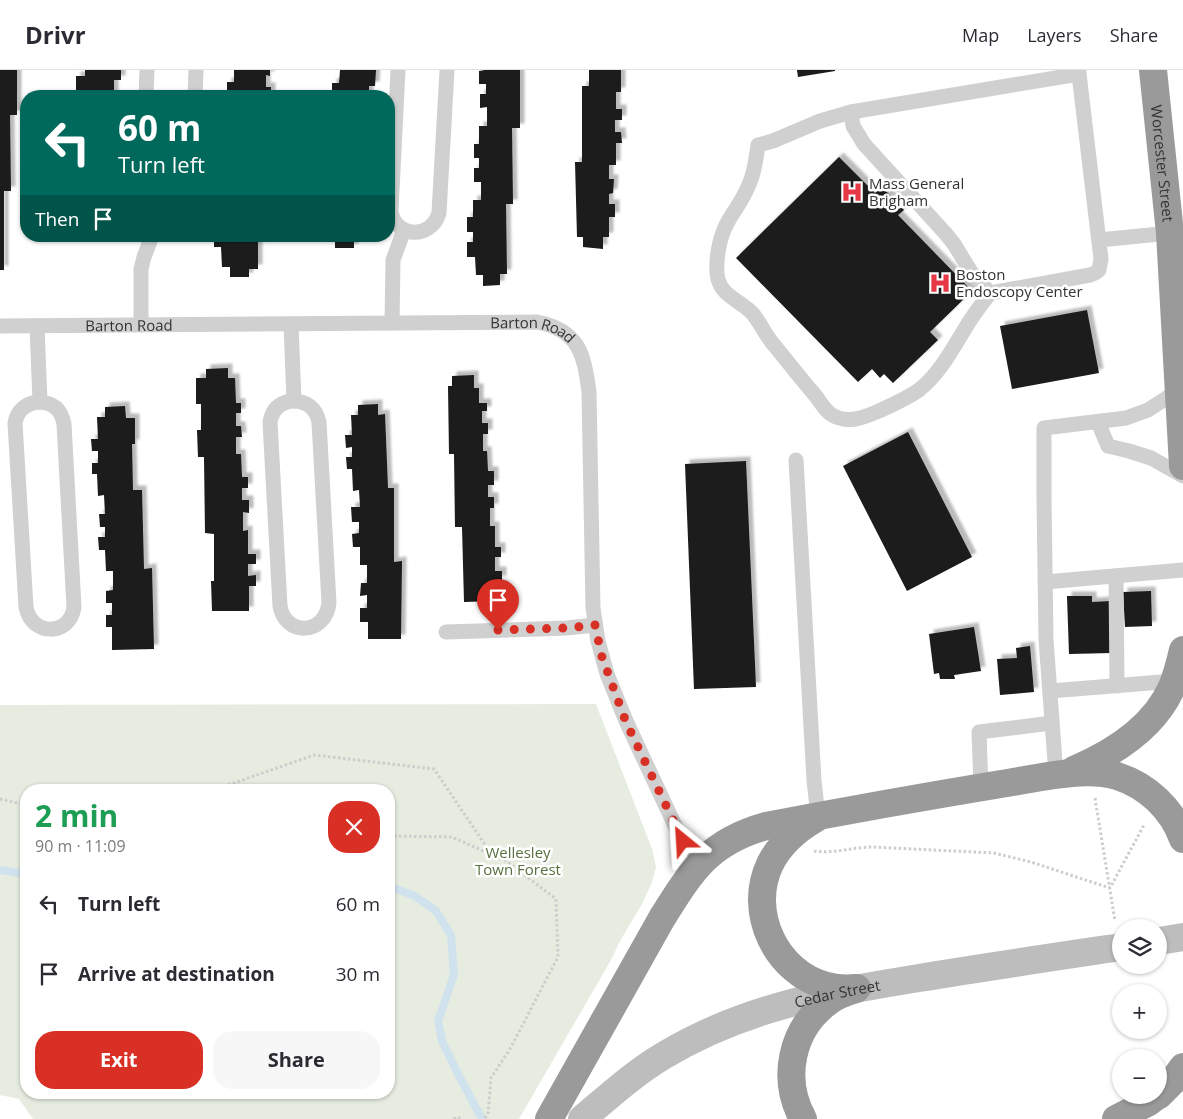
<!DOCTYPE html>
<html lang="en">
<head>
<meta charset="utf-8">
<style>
  body { margin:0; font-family:"Open Sans",sans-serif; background:#f7f7f7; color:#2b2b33; height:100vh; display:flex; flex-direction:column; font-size:19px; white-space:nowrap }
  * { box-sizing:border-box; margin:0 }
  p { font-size:16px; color:#7c7c81 }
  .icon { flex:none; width:28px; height:28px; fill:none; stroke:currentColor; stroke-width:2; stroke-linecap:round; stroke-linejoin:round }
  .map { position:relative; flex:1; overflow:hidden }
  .details { position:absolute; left:20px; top:714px; width:375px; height:315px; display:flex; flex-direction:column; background:#fff; border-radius:20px; box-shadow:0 1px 4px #0004 }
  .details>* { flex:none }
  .hud { position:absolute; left:20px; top:20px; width:375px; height:152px; border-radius:20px; box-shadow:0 1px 4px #0004; background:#00695c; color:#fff; overflow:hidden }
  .controls { position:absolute; left:1112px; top:849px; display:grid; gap:10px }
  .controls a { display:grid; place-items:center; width:55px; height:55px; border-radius:50%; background:#fff; box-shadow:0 1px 4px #0004; font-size:25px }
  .pin { position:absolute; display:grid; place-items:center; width:42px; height:42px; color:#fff; margin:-51px -21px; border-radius:50% 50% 50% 0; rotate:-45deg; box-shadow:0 0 5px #0007 }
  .pin .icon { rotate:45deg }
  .me { position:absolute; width:55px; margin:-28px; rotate:333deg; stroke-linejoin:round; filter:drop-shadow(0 0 4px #0008) }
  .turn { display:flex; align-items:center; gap:18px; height:105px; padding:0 15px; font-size:22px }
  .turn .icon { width:65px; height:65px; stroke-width:2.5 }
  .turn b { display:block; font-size:35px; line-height:42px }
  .then { display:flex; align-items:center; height:48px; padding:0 15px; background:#0003; gap:10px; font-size:19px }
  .round { display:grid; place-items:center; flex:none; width:52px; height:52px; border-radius:20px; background:#f7f7f7 }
  .head { display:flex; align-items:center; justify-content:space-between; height:85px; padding:0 15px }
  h1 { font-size:30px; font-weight:700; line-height:38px; color:#1e9e55 }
  .button { display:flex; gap:10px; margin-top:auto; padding:10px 15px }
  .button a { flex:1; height:58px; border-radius:20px; background:#d93025; color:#fff; font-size:20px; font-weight:700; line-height:58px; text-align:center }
  .button a+a { background:#f7f7f7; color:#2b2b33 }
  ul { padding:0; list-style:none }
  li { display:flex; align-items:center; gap:15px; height:70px; padding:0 15px }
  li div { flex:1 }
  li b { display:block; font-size:19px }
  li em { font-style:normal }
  header { display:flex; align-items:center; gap:30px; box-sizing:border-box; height:70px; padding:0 25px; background:#fff; border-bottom:1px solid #e1e1e2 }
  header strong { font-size:24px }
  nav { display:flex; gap:28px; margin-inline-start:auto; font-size:18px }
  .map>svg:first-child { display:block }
  .green { fill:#e6ecdf; fill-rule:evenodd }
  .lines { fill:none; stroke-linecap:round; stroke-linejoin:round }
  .stream { stroke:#cfe2ee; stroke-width:8 }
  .building { fill:#1a1a1a; filter:url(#shadow) }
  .path { stroke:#cdcdcd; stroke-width:3; stroke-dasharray:2.5 2.5; stroke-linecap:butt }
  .lane { stroke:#d0d0d0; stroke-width:15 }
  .secondary { stroke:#bdbdbd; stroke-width:28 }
  .highway { stroke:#9a9a9a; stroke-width:28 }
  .route { stroke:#d93025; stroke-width:9; stroke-dasharray:0 16.2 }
  .labels { text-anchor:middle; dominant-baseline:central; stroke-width:5; stroke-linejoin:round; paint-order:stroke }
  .street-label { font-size:15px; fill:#333; stroke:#fff }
  .poi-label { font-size:15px; fill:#333; stroke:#fff; text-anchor:start }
  .park-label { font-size:15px; fill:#56703f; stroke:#fff }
</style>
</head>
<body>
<header>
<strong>Drivr</strong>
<nav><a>Map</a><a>Layers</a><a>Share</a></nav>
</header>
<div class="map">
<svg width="1183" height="1049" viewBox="0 0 1183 1049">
  <defs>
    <filter id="shadow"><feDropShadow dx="4.5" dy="-4.5" stdDeviation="1" flood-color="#0004"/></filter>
  </defs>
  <rect width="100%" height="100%" fill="#fff"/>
  <path class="green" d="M 596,634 L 652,779 L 656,797 L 652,812 L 642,834 L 620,871 L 611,890 L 519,1049 L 33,1049 L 19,1029 L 0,1025 L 0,635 ZM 26,720 L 389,720 L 389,1022 L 26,1022 Z"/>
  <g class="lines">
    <path class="stream" d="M 0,800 L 26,804
      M 389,816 L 415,826 L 436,841 L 451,865 L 454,905 L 438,951 L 442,971 L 459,1006 L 482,1049"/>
  </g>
  <path class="building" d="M 0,0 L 17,0 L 17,45 L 10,45 L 11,121 L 4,121 L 4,200 L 0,200 Z
    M 85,0 L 121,0 L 121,10 L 114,10 L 114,26 L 76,26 L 76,6 L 85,6 Z
    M 234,0 L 270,0 L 270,6 L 266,5 L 266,17 L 271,17 L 271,26 L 227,25 L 227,12 L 234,12 Z
    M 340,0 L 376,0 L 375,16 L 369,16 L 369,26 L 332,26 L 332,13 L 339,13 Z
    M 485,0 L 520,0 L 520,58 L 512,58 L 513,134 L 506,134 L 507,204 L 500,204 L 500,215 L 483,216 L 483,205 L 476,205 L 475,187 L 467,187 L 467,172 L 473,172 L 473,162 L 467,162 L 467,147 L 473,147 L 473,130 L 481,130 L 481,112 L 474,112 L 474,98 L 479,98 L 479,88 L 474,88 L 474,74 L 479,74 L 479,56 L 487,56 L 487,37 L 480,38 L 480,24 L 486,24 L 486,14 L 479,14 L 479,1 Z
    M 589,0 L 621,0 L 621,22 L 616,22 L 616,39 L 622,39 L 622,50 L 615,50 L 615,62 L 621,62 L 622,73 L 616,73 L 616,95 L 609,95 L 609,109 L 614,109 L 613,123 L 609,124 L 609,134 L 615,134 L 615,147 L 609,147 L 609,167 L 603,167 L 603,179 L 583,177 L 583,167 L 577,167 L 575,92 L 582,92 L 582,16 L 589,16 Z
    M 797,0 L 835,0 L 835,1 L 798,7 Z
    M 839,87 L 875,123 L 882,117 L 904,140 L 898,145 L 972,221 L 930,262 L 938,270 L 893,313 L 884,304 L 880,308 L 872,299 L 858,312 L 736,188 Z
    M 79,166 L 98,166 L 98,171 L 79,171 Z
    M 214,166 L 258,166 L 258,199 L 249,199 L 249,207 L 230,207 L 230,197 L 222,197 L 221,177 L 214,177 Z
    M 335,166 L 354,166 L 354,178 L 335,178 Z
    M 1087,240 L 1099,303 L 1012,319 L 1000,256 Z
    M 228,298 L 228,308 L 235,308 L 236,333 L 241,333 L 241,343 L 236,343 L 236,356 L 241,356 L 242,367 L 236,367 L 236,384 L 241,384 L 242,407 L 248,407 L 248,418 L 242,418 L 242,430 L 249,430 L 249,443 L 243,442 L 243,461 L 248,460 L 248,484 L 256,484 L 256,494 L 248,494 L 248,506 L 256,505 L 256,516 L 249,516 L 249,541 L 212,541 L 211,511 L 214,511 L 214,464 L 205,463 L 204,387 L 198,387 L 197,360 L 201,360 L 201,334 L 196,334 L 196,308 L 206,308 L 206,299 Z
    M 474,305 L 474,318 L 479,318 L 479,333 L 487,333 L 487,341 L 482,341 L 482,353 L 488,353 L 488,364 L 483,364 L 483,381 L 487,381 L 488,401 L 494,401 L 494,415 L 488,415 L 488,427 L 494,427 L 494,438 L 490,438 L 490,456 L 495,456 L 495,477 L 501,477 L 501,487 L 495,487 L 495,501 L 502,501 L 502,510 L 496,510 L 496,531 L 464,532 L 462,457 L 455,457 L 454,384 L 449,384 L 448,316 L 452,316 L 452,306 Z
    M 378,334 L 378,345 L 385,344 L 388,418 L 394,418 L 394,492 L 402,491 L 401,569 L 368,569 L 368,552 L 360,552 L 360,538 L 367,538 L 367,525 L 360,526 L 361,513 L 367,513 L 367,495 L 360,495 L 360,477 L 353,477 L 352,464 L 359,463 L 359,452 L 352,452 L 351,437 L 360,437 L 359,420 L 353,421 L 352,399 L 347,399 L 346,387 L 352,387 L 352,377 L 346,378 L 345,365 L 352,365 L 351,345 L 358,345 L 358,335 Z
    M 125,336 L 126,348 L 135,348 L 135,374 L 132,374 L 133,420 L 142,420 L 144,499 L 152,498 L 154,579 L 112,580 L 112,557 L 106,557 L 106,545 L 112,545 L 112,533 L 106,533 L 106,521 L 113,520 L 113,501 L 106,501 L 105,480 L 99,480 L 98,467 L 105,467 L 105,457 L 100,457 L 99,444 L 105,444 L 104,425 L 98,426 L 97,404 L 92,404 L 92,393 L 98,393 L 98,381 L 92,381 L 91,369 L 98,369 L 97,347 L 105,347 L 105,337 Z
    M 908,362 L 972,487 L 907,521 L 843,396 Z
    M 746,391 L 756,617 L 694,619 L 685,394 Z
    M 1151,521 L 1152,556 L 1125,557 L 1123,522 Z
    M 1067,526 L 1092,526 L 1092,532 L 1111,531 L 1112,583 L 1069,584 Z
    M 974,557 L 981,601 L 954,605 L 955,609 L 940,609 L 939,603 L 934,604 L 929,564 Z
    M 1030,576 L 1034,622 L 1000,625 L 997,589 L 1017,588 L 1016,578 Z"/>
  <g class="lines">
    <path class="path" d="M 214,720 L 314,685 L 434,699 L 492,785
      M 1095,728 L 1115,851
      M 0,729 L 26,735
      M 389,766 L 452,767 L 506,791 L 556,829 L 558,887 L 510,979 L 491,1008 L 488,1044 L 484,1049
      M 814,781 C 833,784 853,777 873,777 L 994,783 L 1031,792 L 1110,818 L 1144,755
      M 454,1049 L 456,1047 L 462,1049"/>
    <g class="lane">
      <path d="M 398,0 L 391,141 C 395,168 431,170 439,143 L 447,0"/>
      <path d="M 1079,0 L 1079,4 L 1101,189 L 1099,200 L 1095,203 L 1090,205 L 990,223 C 982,234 973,245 966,257 C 952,280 940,303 919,320 C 906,329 892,335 879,341 C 863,348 848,354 832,345 C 825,341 820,331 815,325 C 801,309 788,292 774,275 C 766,266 761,254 753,244 C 740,229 719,227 717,203 C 716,185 720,164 730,148 C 737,137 745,126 750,112 C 755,101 756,88 758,75 L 773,71 L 820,51 L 851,42 L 1079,4"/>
      <path d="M 146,26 L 147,0"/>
      <path d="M 195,26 L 196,0"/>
      <path d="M 851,42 L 853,56 L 864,74 L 946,164 L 954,174 L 971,202 L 990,223"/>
      <path d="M 1099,170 L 1170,163"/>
      <path d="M 392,253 L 393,190 L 404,160"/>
      <path d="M 291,254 L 294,331"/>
      <path d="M 141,255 L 141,199 L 144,187 L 152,166"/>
      <path id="s1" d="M 0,256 L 537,252 C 579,260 584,284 589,322 L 593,538 L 598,571 L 607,604 L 626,651 L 678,762 L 686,774 L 702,791"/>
      <path d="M 37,256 L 40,332"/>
      <path d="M 291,331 C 306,330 316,338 319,352 L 329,533 C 325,566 285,566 280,536 L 270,352 C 272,340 279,333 291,331 Z"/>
      <path d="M 37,332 C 52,332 61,338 64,354 L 74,537 C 70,567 31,566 26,537 L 15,353 C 17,341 25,334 37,332 Z"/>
      <path d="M 1098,352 L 1108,376 L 1129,381 L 1151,388 L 1183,406"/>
      <path d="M 796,390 L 814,710 L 818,747"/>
      <path d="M 1116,506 L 1117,616"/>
      <path d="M 1045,512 L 1183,500"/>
      <path d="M 446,562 L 567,558 L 595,555"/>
      <path d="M 1050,621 L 1174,611"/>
      <path d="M 1056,705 L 1046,570 L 1044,429 L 1044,358 L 1126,348 L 1148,340 L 1179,320"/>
      <path d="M 981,717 L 979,662 L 1052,653"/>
    </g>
    <g class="secondary">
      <path d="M 1159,871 L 1183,867"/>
      <path id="s2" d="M 582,1049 C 608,1027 633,1004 663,986 C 744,937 827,923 919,908 C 986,897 1054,887 1121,877"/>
    </g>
    <g class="highway">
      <path id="s3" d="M 1153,0 L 1170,163 L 1183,396"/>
      <path d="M 1074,700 C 1114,683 1154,658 1172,617 C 1177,605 1180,593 1183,580"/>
      <path d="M 815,749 C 796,760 780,774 770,794 C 747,842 776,903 827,916 C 837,919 847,919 857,918"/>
      <path d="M 1159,1025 L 1172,1012 L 1183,997"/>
      <path d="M 549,1049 L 662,848 C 692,800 709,772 766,756 C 844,741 922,727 1001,714 C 1035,709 1083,696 1117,706 C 1148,716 1172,739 1183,769"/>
      <path d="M 803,1049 C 781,1009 791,959 828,932 C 836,925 846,922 856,919"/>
      <path d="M 1116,1049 L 1149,1032 L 1158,1025"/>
    </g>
  </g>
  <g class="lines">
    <path class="route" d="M 498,560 L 567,558 L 595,555 L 602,587 L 626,652 L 683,771"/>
  </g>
  <defs>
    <g id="hospital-bare" transform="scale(1.725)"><path d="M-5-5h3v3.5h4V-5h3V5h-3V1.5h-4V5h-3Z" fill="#e63946" stroke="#fff" stroke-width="2.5" paint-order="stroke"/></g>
  </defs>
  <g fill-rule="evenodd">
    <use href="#hospital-bare" x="852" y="122"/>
    <use href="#hospital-bare" x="940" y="213"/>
  </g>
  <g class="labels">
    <g class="street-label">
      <text stroke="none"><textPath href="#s3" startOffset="94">Worcester Street</textPath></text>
      <text stroke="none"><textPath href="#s1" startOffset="129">Barton Road</textPath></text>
      <text stroke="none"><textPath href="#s1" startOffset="534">Barton Road</textPath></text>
      <text stroke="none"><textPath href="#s2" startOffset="289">Cedar Street</textPath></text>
    </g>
    <g class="poi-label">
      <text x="869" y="113">Mass General<tspan x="869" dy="17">Brigham</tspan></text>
      <text x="956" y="204">Boston<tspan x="956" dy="17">Endoscopy Center</tspan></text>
    </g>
    <g class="park-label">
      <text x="518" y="782">Wellesley<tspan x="518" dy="17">Town Forest</tspan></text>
    </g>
  </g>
</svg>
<div class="controls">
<a><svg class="icon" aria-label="layers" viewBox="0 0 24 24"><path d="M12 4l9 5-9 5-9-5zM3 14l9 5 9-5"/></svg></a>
<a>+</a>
<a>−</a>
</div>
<div class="pin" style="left:498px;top:560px;background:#d93025"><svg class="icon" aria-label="arrive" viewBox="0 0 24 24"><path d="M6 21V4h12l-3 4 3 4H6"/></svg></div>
<svg class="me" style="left:683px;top:771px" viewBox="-20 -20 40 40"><path d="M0-17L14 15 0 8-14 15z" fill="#d93025" stroke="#fff" stroke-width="4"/></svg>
<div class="hud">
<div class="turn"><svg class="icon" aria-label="left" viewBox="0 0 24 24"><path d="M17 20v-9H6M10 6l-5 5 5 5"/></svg><div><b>60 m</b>Turn left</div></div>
<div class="then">Then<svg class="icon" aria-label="arrive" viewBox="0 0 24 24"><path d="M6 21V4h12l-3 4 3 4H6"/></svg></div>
</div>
<section class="details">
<div class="head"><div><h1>2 min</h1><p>90 m · 11:09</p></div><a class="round" style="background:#d93025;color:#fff"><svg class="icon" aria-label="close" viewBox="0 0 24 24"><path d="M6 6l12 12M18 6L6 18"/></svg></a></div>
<ul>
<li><svg class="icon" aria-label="left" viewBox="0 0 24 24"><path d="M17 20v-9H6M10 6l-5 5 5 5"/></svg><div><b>Turn left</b></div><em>60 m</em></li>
<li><svg class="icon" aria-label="arrive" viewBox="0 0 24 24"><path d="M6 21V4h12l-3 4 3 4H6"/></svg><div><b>Arrive at destination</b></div><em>30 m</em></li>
</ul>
<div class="button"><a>Exit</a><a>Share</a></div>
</section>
</div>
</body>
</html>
